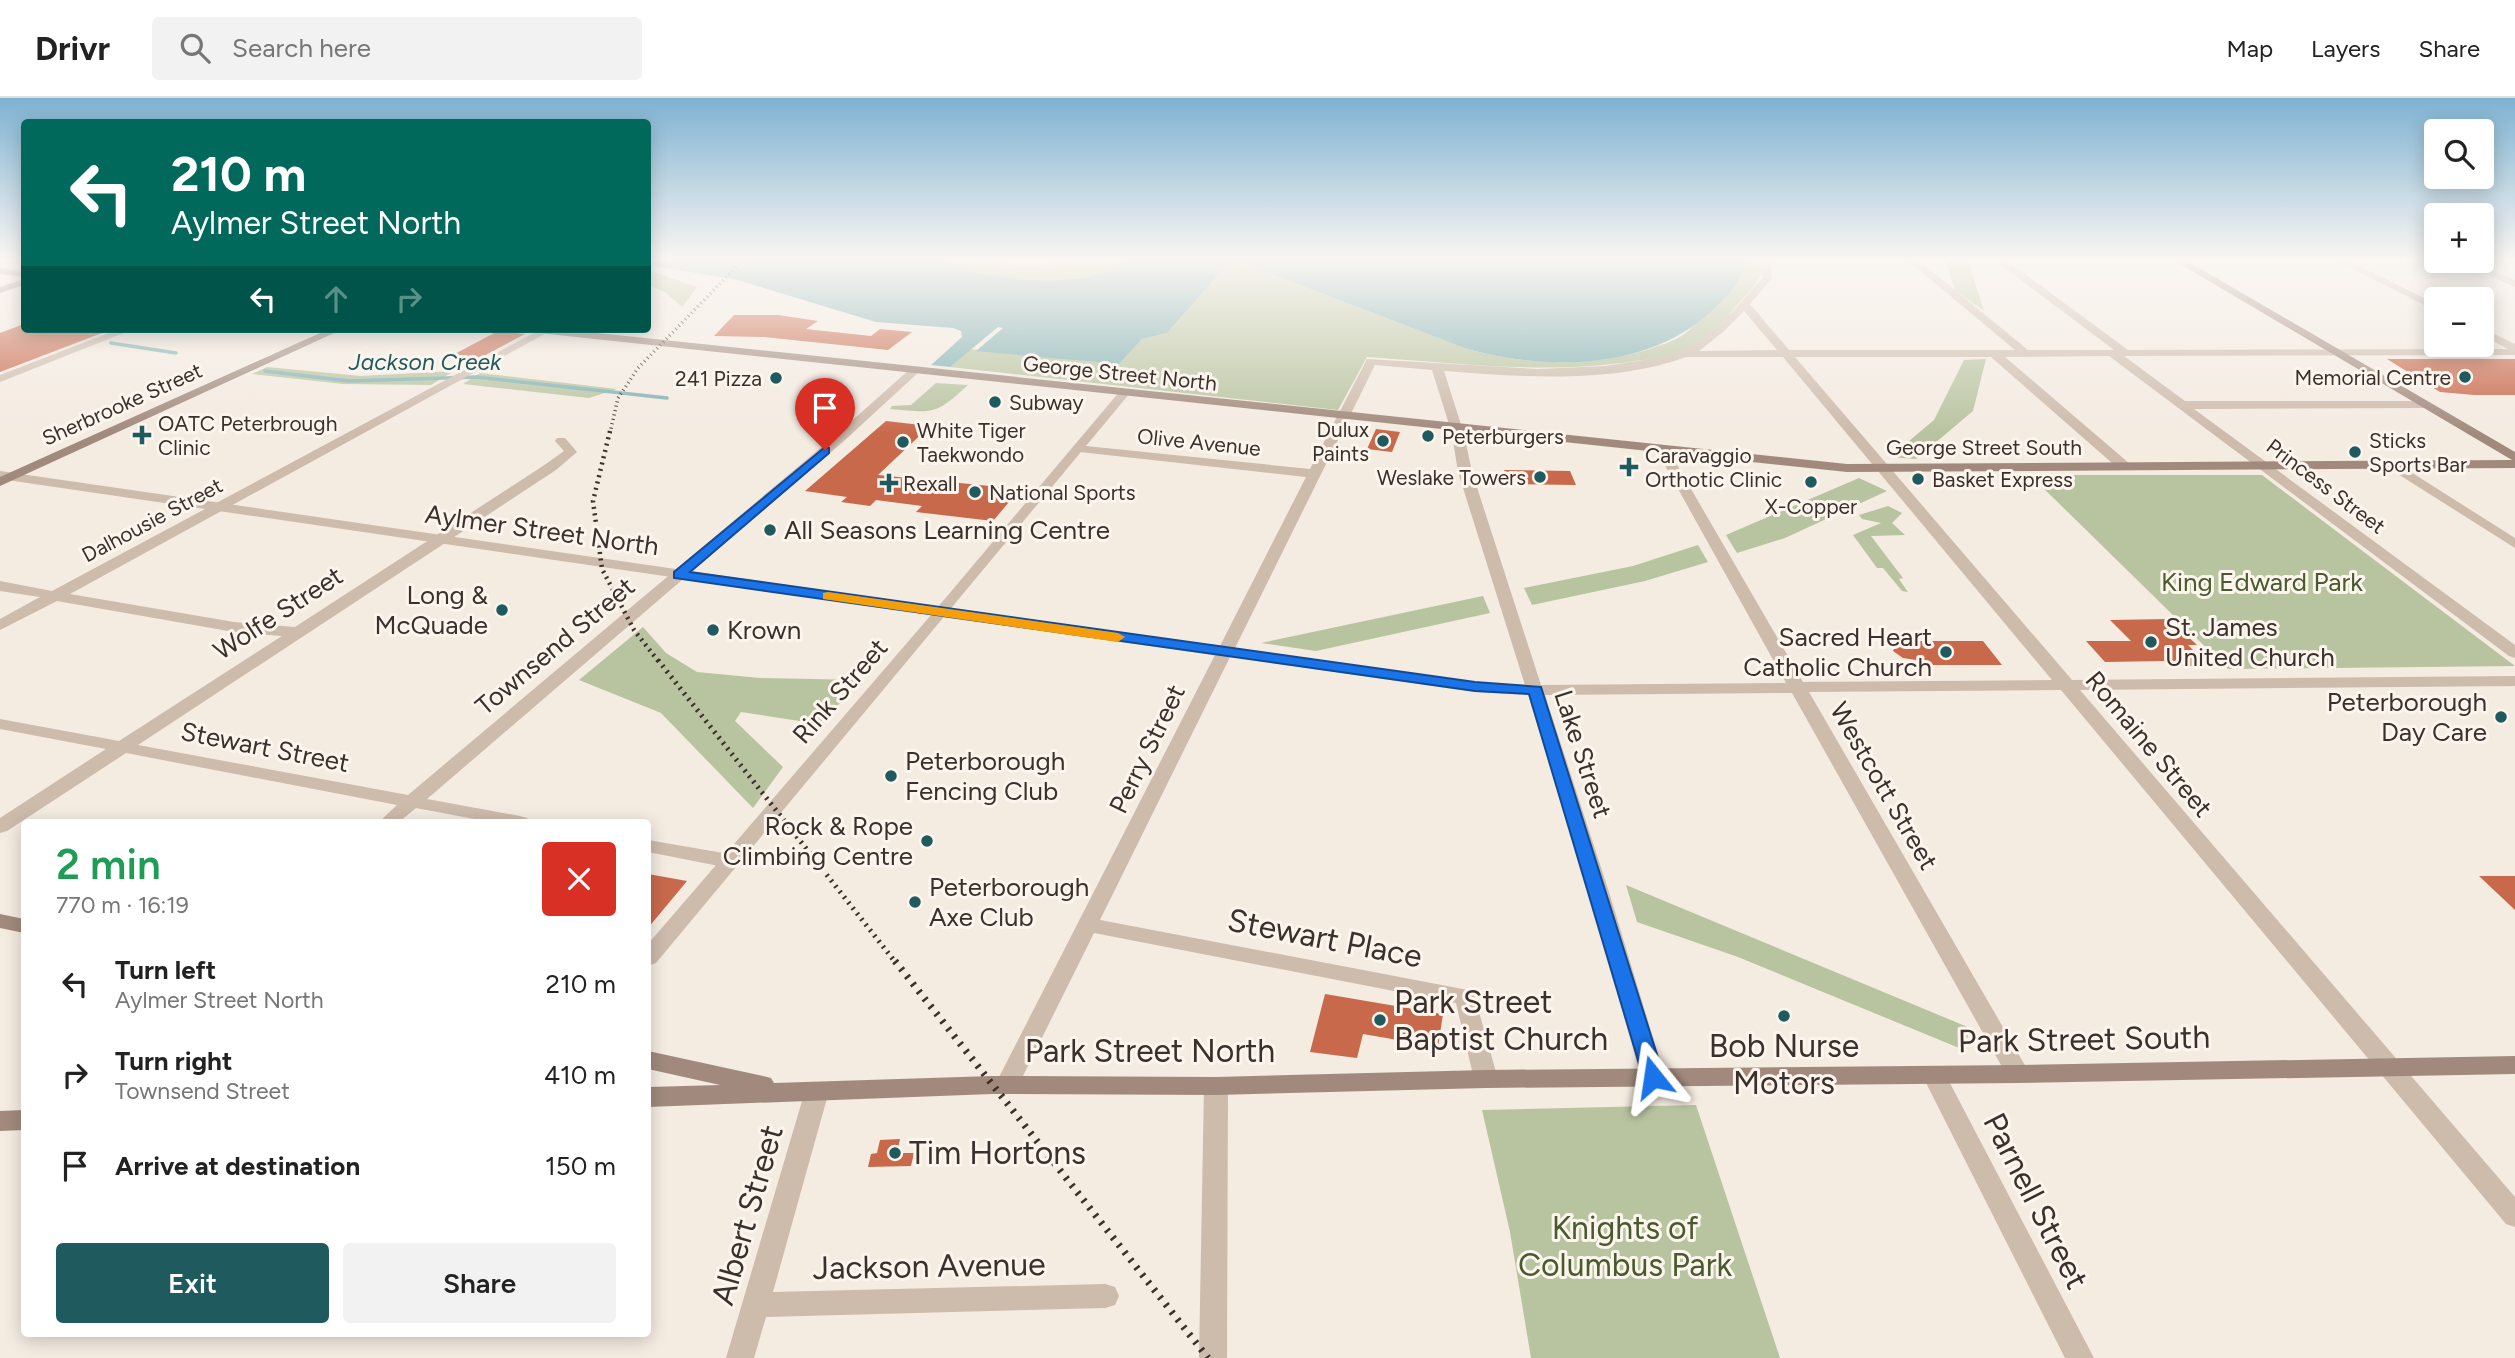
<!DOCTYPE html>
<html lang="en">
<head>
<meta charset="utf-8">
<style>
  body { margin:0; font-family:Figtree,sans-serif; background:#f2f2f2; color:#222; height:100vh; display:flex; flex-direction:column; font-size:26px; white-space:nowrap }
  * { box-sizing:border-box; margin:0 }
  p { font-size:23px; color:#767676 }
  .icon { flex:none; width:38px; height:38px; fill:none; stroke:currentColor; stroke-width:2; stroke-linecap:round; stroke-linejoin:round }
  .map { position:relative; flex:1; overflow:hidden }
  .details { position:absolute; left:21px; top:721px; width:630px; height:518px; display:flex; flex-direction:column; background:#fff; border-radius:7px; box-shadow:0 4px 18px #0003 }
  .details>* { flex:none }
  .guide { position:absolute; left:21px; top:21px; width:630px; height:214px; border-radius:7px; box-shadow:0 4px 18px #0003; background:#00695c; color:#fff; overflow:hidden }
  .buttons { position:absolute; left:2424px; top:21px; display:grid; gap:14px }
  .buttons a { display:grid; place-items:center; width:70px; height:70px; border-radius:7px; background:#fff; box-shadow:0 4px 18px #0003; font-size:35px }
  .pin { position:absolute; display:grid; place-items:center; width:60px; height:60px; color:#fff; margin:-72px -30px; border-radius:50% 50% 50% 0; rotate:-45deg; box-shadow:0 0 7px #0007 }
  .pin .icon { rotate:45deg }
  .me { position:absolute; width:77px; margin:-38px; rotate:345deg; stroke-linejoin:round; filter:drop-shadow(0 0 5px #0008) }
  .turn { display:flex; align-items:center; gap:24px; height:147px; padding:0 35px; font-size:32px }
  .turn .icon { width:91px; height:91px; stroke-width:2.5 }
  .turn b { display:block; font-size:49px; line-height:60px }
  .lanes { display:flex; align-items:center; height:66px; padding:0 35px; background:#0003; justify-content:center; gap:35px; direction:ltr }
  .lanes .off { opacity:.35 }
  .round { display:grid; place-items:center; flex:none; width:74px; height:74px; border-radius:7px; background:#f2f2f2 }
  .headline { display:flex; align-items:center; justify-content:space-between; height:119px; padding:0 35px }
  h1 { font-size:42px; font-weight:600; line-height:52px; color:#1e9e55 }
  .cta { display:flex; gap:14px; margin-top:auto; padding:14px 35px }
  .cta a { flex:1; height:80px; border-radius:7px; background:#1f5a5e; color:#fff; font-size:28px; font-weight:600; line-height:80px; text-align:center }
  .cta a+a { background:#f2f2f2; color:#222 }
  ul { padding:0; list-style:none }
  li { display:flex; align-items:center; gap:21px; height:91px; padding:0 35px }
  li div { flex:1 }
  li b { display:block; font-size:26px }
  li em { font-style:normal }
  header { display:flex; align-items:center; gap:42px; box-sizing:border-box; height:98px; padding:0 35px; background:#fff; border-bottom:2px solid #e0e0e0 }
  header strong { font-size:33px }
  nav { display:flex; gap:38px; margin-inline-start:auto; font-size:24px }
  .search { width:490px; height:63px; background:#f2f2f2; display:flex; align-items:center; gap:18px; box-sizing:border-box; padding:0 24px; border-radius:7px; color:#767676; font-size:26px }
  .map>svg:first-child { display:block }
  .green { fill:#b8c4a0 }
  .water { fill:#7fb0b2 }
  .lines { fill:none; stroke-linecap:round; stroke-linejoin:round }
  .stream { stroke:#7fb0b2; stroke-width:3.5 }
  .building { fill:#c8694b }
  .minor { fill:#cdbbac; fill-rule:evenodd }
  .tertiary { fill:#cdbbac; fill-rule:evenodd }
  .secondary { fill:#a18a7d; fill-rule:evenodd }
  .rail-far3 { stroke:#3b302b; stroke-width:3.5; stroke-dasharray:1 3.5; stroke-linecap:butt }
  .rail-far2 { stroke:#3b302b; stroke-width:4.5; stroke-dasharray:2 4.5; stroke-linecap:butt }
  .rail-far1 { stroke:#3b302b; stroke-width:5; stroke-dasharray:2 5; stroke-linecap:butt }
  .rail { stroke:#3b302b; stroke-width:7; stroke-dasharray:2.5 7; stroke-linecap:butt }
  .route { fill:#1a73e8; stroke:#114b97; stroke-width:2 }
  .slow { fill:#f59e0b }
  .poi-dot { fill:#1f5a5e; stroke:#fbf5ee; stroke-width:2.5 }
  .labels { text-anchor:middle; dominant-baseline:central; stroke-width:6; stroke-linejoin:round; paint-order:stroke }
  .far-street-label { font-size:21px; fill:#3b302b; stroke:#fbf5ee }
  .far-poi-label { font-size:21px; fill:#3b302b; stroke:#fbf5ee; text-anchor:start }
  .far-water-label { font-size:23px; font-style:italic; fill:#1f5a5e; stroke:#fbf5ee }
  .street-label { font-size:26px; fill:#3b302b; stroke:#fbf5ee }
  .poi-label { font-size:26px; fill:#3b302b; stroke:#fbf5ee; text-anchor:start }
  .park-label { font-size:26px; fill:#4a5a2e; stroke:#fbf5ee }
  .near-street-label { font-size:32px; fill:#3b302b; stroke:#fbf5ee }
  .near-poi-label { font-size:32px; fill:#3b302b; stroke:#fbf5ee; text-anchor:start }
  .near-park-label { font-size:32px; fill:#4a5a2e; stroke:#fbf5ee }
</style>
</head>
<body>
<header>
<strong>Drivr</strong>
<div class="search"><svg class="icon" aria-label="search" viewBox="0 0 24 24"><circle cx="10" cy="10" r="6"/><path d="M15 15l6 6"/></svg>Search here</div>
<nav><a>Map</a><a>Layers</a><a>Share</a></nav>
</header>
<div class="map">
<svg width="2515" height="1260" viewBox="0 0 2515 1260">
  <rect width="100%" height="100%" fill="#f4ebe1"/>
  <path class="green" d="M 935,160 L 961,160 L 988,169 L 1024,173 L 1069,169 L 1092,160 L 1131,160 C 1118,168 1106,175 1091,178 C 1047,188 975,180 935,160 Z
    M 1745,160 L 1762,160 C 1768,177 1749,194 1739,205 C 1724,222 1708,241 1687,252 C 1671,260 1652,261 1635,263 C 1546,277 1457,265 1367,259 L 1338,312 L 950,269 L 970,251 L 1119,266 L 1142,241 L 1167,235 L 1226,168 L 1248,167 L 1467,251 C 1529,268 1597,270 1658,248 C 1668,245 1680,240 1687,234 C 1709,214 1727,186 1747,164 Z
    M 1945,160 L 1967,160 L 1984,213 L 1955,192 Z
    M 648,172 L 697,189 L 682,209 L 665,194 L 648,187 Z
    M 1986,261 L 1973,313 L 1916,361 L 1890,359 L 1934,322 L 1964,262 Z
    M 267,269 L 361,278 L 454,273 L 431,287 L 343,286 L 252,276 Z
    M 480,275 L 617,291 L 589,300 L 463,286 Z
    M 936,285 L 968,287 C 935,317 935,315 890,311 L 892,308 L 911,307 Z
    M 2030,377 L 2262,377 L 2515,568 L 2228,571 Z
    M 1859,380 L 1887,393 L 1785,440 L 1737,455 L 1726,437 Z
    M 1888,408 L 1902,415 L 1892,425 L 1905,437 L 1871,438 L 1903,480 L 1899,481 L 1908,494 L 1902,493 L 1883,470 L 1877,470 L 1853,437 L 1881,425 L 1862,421 L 1859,417 Z
    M 1698,447 L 1708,464 L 1645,483 L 1532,507 L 1524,490 L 1633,468 Z
    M 1483,498 L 1490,515 L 1316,553 L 1261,545 Z
    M 643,529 L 666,555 L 697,574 L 760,580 L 863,582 L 819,626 L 741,614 L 735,623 L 783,669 L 753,710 L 661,615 L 579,582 Z
    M 1626,787 L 1970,930 L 1964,952 L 1738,859 L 1637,824 Z
    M 1696,1007 L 1780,1260 L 1531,1260 L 1510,1134 L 1482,1012 Z"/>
  <path class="water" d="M 648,160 L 935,160 C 975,180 1048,188 1091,178 C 1106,175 1118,168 1131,160 L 1745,160 L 1747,164 C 1739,186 1724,203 1706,218 C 1641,273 1545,272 1467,251 L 1248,167 L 1226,168 L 1167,235 L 1142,241 L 1119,266 L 976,253 L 1003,230 L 998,229 L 950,269 L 931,267 L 962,239 L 961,233 L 953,230 L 876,224 L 734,181 L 648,167 Z"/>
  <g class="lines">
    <path class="stream" d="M 111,245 L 176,255
      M 265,273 L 349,283 L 476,279 L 667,300"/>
  </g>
  <path class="building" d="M 734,217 L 778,217 L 818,223 L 806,231 L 871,238 L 880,231 L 912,234 L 888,252 L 764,239 L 714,238 Z
    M 24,226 L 24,231 L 110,232 L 0,274 L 0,235 Z
    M 498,233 L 525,236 L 476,262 L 449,259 Z
    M 2387,261 L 2515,261 L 2515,297 L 2474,297 L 2440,294 Z
    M 886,323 L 930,328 L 878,377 L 1020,391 L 993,423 L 916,414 L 922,408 L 876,402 L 870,408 L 841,404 L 847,399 L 805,393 Z
    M 1376,331 L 1400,334 L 1392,354 L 1367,351 Z
    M 1504,372 L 1570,373 L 1576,387 L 1510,386 Z
    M 2169,521 L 2197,547 L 2188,547 L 2209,568 L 2168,568 L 2164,563 L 2105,564 L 2086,543 L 2131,543 L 2110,522 Z
    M 1903,539 L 1906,543 L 1983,543 L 2002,567 L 1920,567 L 1916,562 L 1903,560 L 1893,553 L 1895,549 L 1888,540 Z
    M 648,776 L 687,783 L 648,830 Z
    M 2479,778 L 2515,778 L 2515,812 Z
    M 1325,896 L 1443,916 L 1438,949 L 1363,936 L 1357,960 L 1310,954 Z
    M 900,1041 L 897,1055 L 914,1055 L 911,1068 L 868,1069 L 871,1056 L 877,1055 L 880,1042 Z"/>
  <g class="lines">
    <path class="minor" d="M 963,160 L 1027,168 L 1091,160 C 1064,179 990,178 963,160 Z
      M 1761,160 L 1771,160 L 1772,180 L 1750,206 L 1789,252 L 2015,252 L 1905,160 L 1916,160 L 2028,252 L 2114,252 L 1997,164 L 1997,160 L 2003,160 L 2128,252 L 2508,251 L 2482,237 L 2482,230 L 2515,246 L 2515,257 L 2124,258 L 2185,303 L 2427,303 L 2429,306 L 2423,310 L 2194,311 L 2515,547 L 2515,560 L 2509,558 L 2109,258 L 2005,259 L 2130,366 L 2130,372 L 2120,372 L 1991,259 L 1795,259 L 2072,582 L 2515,578 L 2515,588 L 2080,592 L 2515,1099 L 2515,1129 L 2506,1126 L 2061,592 L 1809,594 L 2026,969 L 2030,976 L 2026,983 L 2018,985 L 2010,983 L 1792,595 L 1545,597 L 1609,794 L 1665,979 L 1661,986 L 1653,988 L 1645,986 L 1641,979 L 1589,794 L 1528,597 L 1475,594 L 1230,559 L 1100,822 L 1473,893 L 1498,981 L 1494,988 L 1486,990 L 1478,988 L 1474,981 L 1456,905 L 1094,835 L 1015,994 L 1007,996 L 999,994 L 995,987 L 1215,557 L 941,519 L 933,514 L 941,509 L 1220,548 L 1306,379 L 1080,354 L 1076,353 L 1076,347 L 1310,371 L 1367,261 L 1538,271 L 1605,268 L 1662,259 L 1682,253 L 1705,239 L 1736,210 L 1762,180 ZM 1744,213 L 1777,252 L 1699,253 L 1723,234 ZM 1686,259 L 1783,259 L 2052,582 L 1803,584 L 1669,353 L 1663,349 L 1657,353 L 1786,585 L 1541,587 L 1472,374 L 1464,336 L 1444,273 C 1522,279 1611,286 1686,259 ZM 1375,267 L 1432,272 L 1452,336 L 1458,374 L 1525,587 L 1475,584 L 1235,550 Z
      M 2331,160 L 2343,160 L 2436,206 L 2436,213 Z
      M 2458,163 L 2470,163 L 2515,182 L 2515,189 Z
      M 119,231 L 134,231 L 0,284 L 0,277 Z
      M 541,231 L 550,233 L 70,496 L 234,524 L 295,529 L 546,366 L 564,353 L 555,343 L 557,340 L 565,340 L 577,354 L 556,372 L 138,647 L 408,697 L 837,336 L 910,271 L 920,273 L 845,342 L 427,701 L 520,718 L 527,720 L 529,724 L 490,724 L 416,710 L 399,724 L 379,724 L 397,707 L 126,655 L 7,733 L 0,735 L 0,720 L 106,651 L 0,631 L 0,621 L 119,643 L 282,538 L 234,534 L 57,503 L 0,532 L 0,521 L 40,499 L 0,493 L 0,483 L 52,493 Z
      M 2395,364 L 2515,440 L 2515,450 L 2390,371 L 2388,368 Z
      M 648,742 L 729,756 L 736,758 L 739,763 L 736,768 L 729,770 L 648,754 Z
      M 1934,968 L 1942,970 L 2094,1260 L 2065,1260 L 1922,977 L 1926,970 Z
      M 1216,979 L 1224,981 L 1228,988 L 1227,1260 L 1199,1260 L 1204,988 L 1208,981 Z
      M 817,984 L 825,986 L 829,993 L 773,1194 L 1105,1186 L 1115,1189 L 1119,1198 L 1115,1207 L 1105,1210 L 766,1219 L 754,1260 L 726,1260 L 805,993 L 809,986 Z"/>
    <path class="tertiary" d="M 1120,293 L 1130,295 L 656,865 L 648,868 L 648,846 L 931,517 L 0,381 L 0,373 L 938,509 Z"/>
    <path class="secondary" d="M 2170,160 L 2182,160 L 2515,354 L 2515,370 L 1847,374 L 529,234 L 524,231 L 559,231 L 1847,366 L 2512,362 Z
      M 0,170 L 24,173 L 24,179 L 0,176 Z
      M 24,181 L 24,187 L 0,195 L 0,189 Z
      M 329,231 L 343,231 L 0,388 L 0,379 Z
      M 0,816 L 24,821 L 24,835 L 0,830 Z
      M 648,953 L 763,978 L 771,980 L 774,985 L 992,978 L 1216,979 L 1486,972 L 2018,967 L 2515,958 L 2515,976 L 2018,985 L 1486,990 L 1216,997 L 992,996 L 648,1009 L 648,989 L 720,987 L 648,971 Z
      M 24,1012 L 24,1032 L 0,1033 L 0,1013 Z"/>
    <path class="rail-far3" d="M 610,335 L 618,300 L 638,270 L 745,160"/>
    <path class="rail-far2" d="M 610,333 L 593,403 L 602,471 L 634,532 L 659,564"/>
    <path class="rail-far1" d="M 658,562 L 896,865"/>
    <path class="rail" d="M 895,863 L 1208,1260"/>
  </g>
  <linearGradient id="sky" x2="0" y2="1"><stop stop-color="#7eb2d2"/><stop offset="0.48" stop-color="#faf6f2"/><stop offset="1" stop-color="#faf6f2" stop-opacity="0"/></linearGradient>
  <rect width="2515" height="336" fill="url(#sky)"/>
  <path class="route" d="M 825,349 L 829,350 L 829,355 L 690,474 L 1475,584 L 1541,589 L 1664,979 L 1661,985 L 1653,988 L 1646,985 L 1643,979 L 1529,596 L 1475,593 L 674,480 L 674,474 Z"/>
  <path class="slow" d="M 828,494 L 1118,535 L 1125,539 L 1118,544 L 823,501 L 823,495 Z"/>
  <g class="poi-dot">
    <circle cx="2465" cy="279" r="7"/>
    <circle cx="776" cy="280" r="7"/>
    <circle cx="995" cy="304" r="7"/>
    <path d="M138.5 326.5h7v7h7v7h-7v7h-7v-7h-7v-7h7z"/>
    <circle cx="1428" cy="338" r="7"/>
    <circle cx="1383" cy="343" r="7"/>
    <circle cx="903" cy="344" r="7"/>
    <circle cx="2355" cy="354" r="7"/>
    <path d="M1625.5 358.5h7v7h7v7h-7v7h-7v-7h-7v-7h7z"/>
    <circle cx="1540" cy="379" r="7"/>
    <circle cx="1918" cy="381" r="7"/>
    <circle cx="1811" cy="384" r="7"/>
    <path d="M885.5 374.5h7v7h7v7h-7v7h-7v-7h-7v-7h7z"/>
    <circle cx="975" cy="394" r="7"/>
    <circle cx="770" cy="432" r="7"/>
    <circle cx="502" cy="512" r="7"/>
    <circle cx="713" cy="532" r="7"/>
    <circle cx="2151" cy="544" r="7"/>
    <circle cx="1946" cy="554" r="7"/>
    <circle cx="2501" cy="619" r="7"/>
    <circle cx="891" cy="678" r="7"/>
    <circle cx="927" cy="743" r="7"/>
    <circle cx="915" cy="804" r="7"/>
    <circle cx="1784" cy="918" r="7"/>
    <circle cx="1380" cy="922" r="7"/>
    <circle cx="895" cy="1055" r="7"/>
  </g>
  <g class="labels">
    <g class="far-street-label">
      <text transform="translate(1120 275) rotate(6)">George Street North</text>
      <text transform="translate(122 306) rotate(-24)">Sherbrooke Street</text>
      <text transform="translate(1199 344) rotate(6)">Olive Avenue</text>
      <text x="1984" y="349">George Street South</text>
      <text transform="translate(2326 388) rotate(37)">Princess Street</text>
      <text transform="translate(152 422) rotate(-28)">Dalhousie Street</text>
    </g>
    <g class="far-poi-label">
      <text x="2451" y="279" text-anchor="end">Memorial Centre</text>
      <text x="762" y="280" text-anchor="end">241 Pizza</text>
      <text x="1009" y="304">Subway</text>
      <text x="158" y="325">OATC Peterbrough<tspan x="158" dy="24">Clinic</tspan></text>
      <text x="1369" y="331" text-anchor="end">Dulux<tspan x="1369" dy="24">Paints</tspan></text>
      <text x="917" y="332">White Tiger<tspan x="917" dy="24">Taekwondo</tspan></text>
      <text x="1442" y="338">Peterburgers</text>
      <text x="2369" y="342">Sticks<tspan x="2369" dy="24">Sports Bar</tspan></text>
      <text x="1645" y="357">Caravaggio<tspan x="1645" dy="24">Orthotic Clinic</tspan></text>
      <text x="1526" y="379" text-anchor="end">Weslake Towers</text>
      <text x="1932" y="381">Basket Express</text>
      <text x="903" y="385">Rexall</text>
      <text x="989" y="394">National Sports</text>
      <text x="1811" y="408" text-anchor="middle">X-Copper</text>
    </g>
    <g class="far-water-label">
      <text x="425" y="264">Jackson Creek</text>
    </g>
    <g class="street-label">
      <text transform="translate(542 432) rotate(8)">Aylmer Street North</text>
      <text transform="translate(278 515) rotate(-33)">Wolfe Street</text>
      <text transform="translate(555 548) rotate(-40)">Townsend Street</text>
      <text transform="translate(840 593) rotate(-49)">Rink Street</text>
      <text transform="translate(2149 646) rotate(50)">Romaine Street</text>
      <text transform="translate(265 649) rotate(11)">Stewart Street</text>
      <text transform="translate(1147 651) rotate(-64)">Perry Street</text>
      <text transform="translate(1583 656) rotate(72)">Lake Street</text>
      <text transform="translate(1884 688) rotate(60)">Westcott Street</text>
    </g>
    <g class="poi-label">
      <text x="784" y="432">All Seasons Learning Centre</text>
      <text x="488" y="497" text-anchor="end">Long &amp;<tspan x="488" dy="30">McQuade</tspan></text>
      <text x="2165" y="529">St. James<tspan x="2165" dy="30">United Church</tspan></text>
      <text x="727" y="532">Krown</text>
      <text x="1932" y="539" text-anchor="end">Sacred Heart<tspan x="1932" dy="30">Catholic Church</tspan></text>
      <text x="2487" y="604" text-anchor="end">Peterborough<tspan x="2487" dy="30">Day Care</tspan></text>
      <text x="905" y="663">Peterborough<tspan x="905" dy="30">Fencing Club</tspan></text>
      <text x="913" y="728" text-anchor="end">Rock &amp; Rope<tspan x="913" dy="30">Climbing Centre</tspan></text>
      <text x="929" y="789">Peterborough<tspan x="929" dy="30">Axe Club</tspan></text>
    </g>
    <g class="park-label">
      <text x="2262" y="484">King Edward Park</text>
    </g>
    <g class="near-street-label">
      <text transform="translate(1325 840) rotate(11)">Stewart Place</text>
      <text transform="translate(2084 941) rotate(-1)">Park Street South</text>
      <text x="1150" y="953">Park Street North</text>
      <text transform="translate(2036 1103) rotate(63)">Parnell Street</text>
      <text transform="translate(747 1117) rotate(-74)">Albert Street</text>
      <text transform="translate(929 1168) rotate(-1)">Jackson Avenue</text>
    </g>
    <g class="near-poi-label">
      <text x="1394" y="904">Park Street<tspan x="1394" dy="37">Baptist Church</tspan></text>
      <text x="1784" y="948" text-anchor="middle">Bob Nurse<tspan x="1784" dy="37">Motors</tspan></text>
      <text x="909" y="1055">Tim Hortons</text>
    </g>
    <g class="near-park-label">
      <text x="1625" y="1130">Knights of<tspan x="1625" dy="37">Columbus Park</tspan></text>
    </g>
  </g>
</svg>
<div class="buttons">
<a><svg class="icon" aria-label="search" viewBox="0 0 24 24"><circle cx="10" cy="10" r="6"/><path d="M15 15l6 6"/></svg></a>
<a>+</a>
<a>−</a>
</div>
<div class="pin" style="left:825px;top:352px;background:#d93025"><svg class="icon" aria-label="arrive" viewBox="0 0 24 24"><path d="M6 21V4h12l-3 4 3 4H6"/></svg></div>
<svg class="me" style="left:1653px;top:979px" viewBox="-20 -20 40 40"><path d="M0-17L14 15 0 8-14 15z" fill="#1a73e8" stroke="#fff" stroke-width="4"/></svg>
<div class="guide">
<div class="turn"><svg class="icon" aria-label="left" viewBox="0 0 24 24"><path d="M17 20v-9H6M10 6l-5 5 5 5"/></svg><div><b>210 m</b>Aylmer Street North</div></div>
<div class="lanes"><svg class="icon" aria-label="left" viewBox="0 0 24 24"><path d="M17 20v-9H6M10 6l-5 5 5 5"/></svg><svg class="icon off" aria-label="ahead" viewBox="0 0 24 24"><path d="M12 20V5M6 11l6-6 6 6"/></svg><svg class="icon off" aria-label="right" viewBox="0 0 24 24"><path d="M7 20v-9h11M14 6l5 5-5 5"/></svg></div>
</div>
<section class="details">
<div class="headline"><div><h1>2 min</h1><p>770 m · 16:19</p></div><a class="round" style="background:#d93025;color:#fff"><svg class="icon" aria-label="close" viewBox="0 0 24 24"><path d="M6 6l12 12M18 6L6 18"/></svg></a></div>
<ul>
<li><svg class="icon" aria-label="left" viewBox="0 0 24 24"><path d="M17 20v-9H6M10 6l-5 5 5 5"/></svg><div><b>Turn left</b><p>Aylmer Street North</p></div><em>210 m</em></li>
<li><svg class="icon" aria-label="right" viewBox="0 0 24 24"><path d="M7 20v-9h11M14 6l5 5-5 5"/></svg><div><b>Turn right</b><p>Townsend Street</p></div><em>410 m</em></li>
<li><svg class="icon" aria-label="arrive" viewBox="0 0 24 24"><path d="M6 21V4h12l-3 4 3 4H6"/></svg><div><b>Arrive at destination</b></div><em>150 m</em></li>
</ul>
<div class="cta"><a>Exit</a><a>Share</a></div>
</section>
</div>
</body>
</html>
